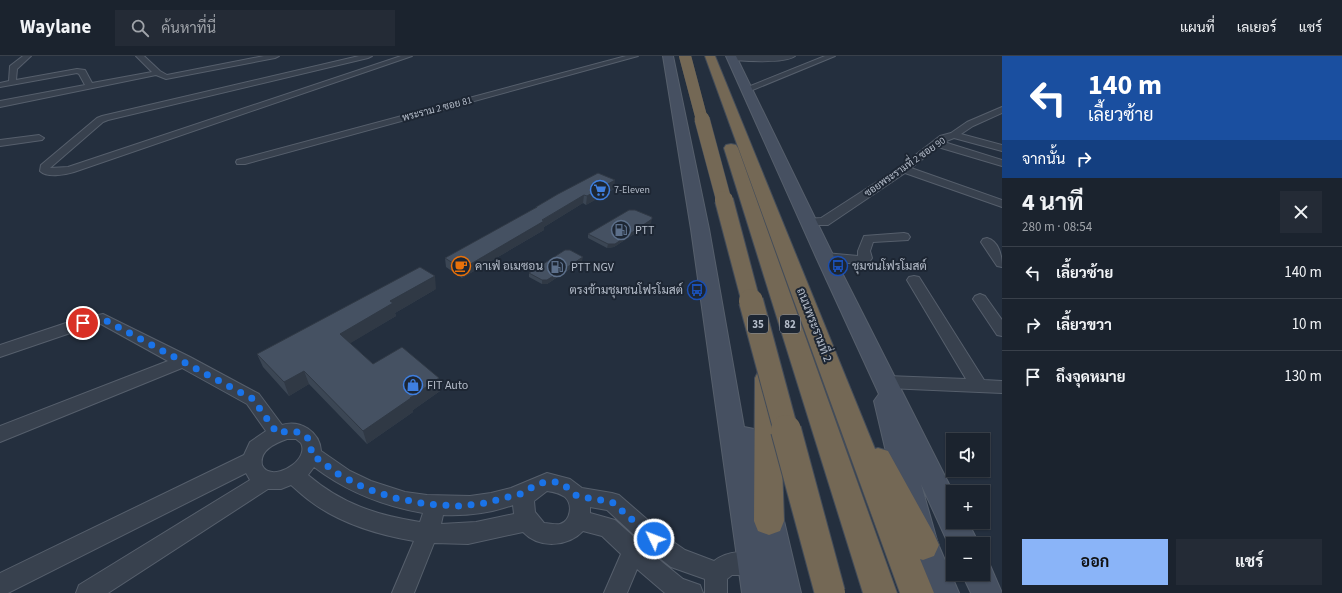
<!DOCTYPE html>
<html lang="th">
<head>
<meta charset="utf-8">
<style>
  body { margin:0; font-family:"Source Sans 3",Sarabun,sans-serif; background:#242b36; color:#f1f3f6; height:100vh; display:flex; flex-direction:column; font-size:15px; white-space:nowrap }
  * { box-sizing:border-box; margin:0 }
  p { font-size:13px; color:#a0a4aa }
  .icon { flex:none; width:22px; height:22px; fill:none; stroke:currentColor; stroke-width:2; stroke-linecap:round; stroke-linejoin:round }
  .map { position:relative; flex:1; overflow:hidden }
  .drawer { display:flex; flex-direction:column; background:#1b232e; width:340px }
  .drawer>* { flex:none }
  .guide { background:#1a4fa0; color:#fff; overflow:hidden }
  .tools { position:absolute; left:946px; top:377px; display:grid; gap:8px }
  .tools a { display:grid; place-items:center; width:44px; height:44px; border-radius:0px; background:#1b232e; box-shadow:0 1px 3px #0004,0 0 0 1px #39404a; font-size:20px }
  .pin { position:absolute; display:grid; place-items:center; width:34px; height:34px; color:#fff; margin:-17px; border:2px solid #fff; border-radius:50%; box-shadow:0 1px 4px #0007 }
  .me { position:absolute; width:44px; margin:-22px; rotate:313deg; stroke-linejoin:round; filter:drop-shadow(0 0 3px #0008) }
  .turn { display:flex; align-items:center; gap:14px; height:84px; padding:0 20px; font-size:18px }
  .turn .icon { width:52px; height:52px; stroke-width:2.5 }
  .turn b { display:block; font-size:28px; line-height:34px }
  .then { display:flex; align-items:center; height:38px; padding:0 20px; background:#0003; gap:8px; font-size:15px }
  .round { display:grid; place-items:center; flex:none; width:42px; height:42px; border-radius:0px; background:#242b36 }
  .headline { display:flex; align-items:center; justify-content:space-between; height:68px; padding:0 20px }
  h1 { font-size:24px; font-weight:700; line-height:30px }
  .primary-button { display:flex; gap:8px; margin-top:auto; padding:8px 20px }
  .primary-button a { flex:1; height:46px; border-radius:0px; background:#8ab4f8; color:#111; font-size:16px; font-weight:700; line-height:46px; text-align:center }
  .primary-button a+a { background:#242b36; color:#f1f3f6 }
  ul { padding:0; list-style:none }
  li { display:flex; align-items:center; gap:12px; height:52px; padding:0 20px; border-top:1px solid #39404a }
  li div { flex:1 }
  li b { display:block; font-size:15px }
  li em { font-style:normal }
  header { display:flex; align-items:center; gap:24px; box-sizing:border-box; height:56px; padding:0 20px; background:#1b232e; border-bottom:1px solid #39404a }
  header strong { font-size:19px }
  nav { display:flex; gap:22px; margin-inline-start:auto; font-size:14px }
  .search { width:280px; height:36px; background:#242b36; display:flex; align-items:center; gap:10px; box-sizing:border-box; padding:0 14px; border-radius:0px; color:#a0a4aa; font-size:15px }
  main { display:flex; flex:1; min-height:0 }
  .map>svg:first-child { display:block }
  .lines { fill:none; stroke-linecap:round; stroke-linejoin:round }
  .street-casing { stroke:#565f6c; stroke-width:2 }
  .secondary-casing { stroke:#565f6c; stroke-width:2 }
  .highway-casing { stroke:#434c59; stroke-width:2 }
  .street { fill:#38414e; fill-rule:evenodd }
  .secondary { fill:#465061; fill-rule:evenodd }
  .highway { fill:#746855; fill-rule:evenodd }
  .highway-bridge-far4-casing { stroke:#434c59; stroke-width:12; stroke-linecap:butt }
  .highway-bridge-far3-casing { stroke:#434c59; stroke-width:16; stroke-linecap:butt }
  .highway-bridge-far2-casing { stroke:#434c59; stroke-width:20; stroke-linecap:butt }
  .highway-bridge-far1-casing { stroke:#434c59; stroke-width:26; stroke-linecap:butt }
  .highway-bridge-casing { stroke:#434c59; stroke-width:32; stroke-linecap:butt }
  .highway-bridge-far4 { stroke:#746855; stroke-width:12 }
  .highway-bridge-far3 { stroke:#746855; stroke-width:15 }
  .highway-bridge-far2 { stroke:#746855; stroke-width:18 }
  .highway-bridge-far1 { stroke:#746855; stroke-width:24 }
  .highway-bridge { stroke:#746855; stroke-width:30 }
  .wall { fill:#3b4654 }
  .shaded-wall { fill:#303945 }
  .building { fill:#455162; stroke:#303945 }
  .route { stroke:#1a73e8; stroke-width:7; stroke-dasharray:0 12.6 }
  .labels { text-anchor:middle; dominant-baseline:central; stroke-width:4; stroke-linejoin:round; paint-order:stroke }
  .far-street-label { font-size:10px; fill:#b4bcc9; stroke:#1d2633 }
  .far-poi-label { font-size:10px; fill:#b4bcc9; stroke:#1d2633; text-anchor:start }
  .shield { fill:#1d2633; stroke:#878f9c; stroke-width:1 }
  .shield-label { font-size:11px; font-weight:bold; fill:#b4bcc9 }
  .poi-label { font-size:12px; fill:#b4bcc9; stroke:#1d2633; text-anchor:start }
  .street-label { font-size:12px; fill:#b4bcc9; stroke:#1d2633 }
</style>
</head>
<body>
<header>
<strong>Waylane</strong>
<div class="search"><svg class="icon" aria-label="search" viewBox="0 0 24 24"><circle cx="10" cy="10" r="6"/><path d="M15 15l6 6"/></svg>ค้นหาที่นี่</div>
<nav><a>แผนที่</a><a>เลเยอร์</a><a>แชร์</a></nav>
</header>
<main>
<div class="map">
<svg width="1002" height="537" viewBox="0 0 1002 537">
  <rect width="100%" height="100%" fill="#242f3e"/>
  <g class="lines">
    <g class="street-casing">
      <path id="street" d="M 23,0 L 31,0 L 17,13 L 16,24 L 77,13 L 85,14 L 92,27 L 152,16 L 136,0 L 144,0 L 160,15 L 167,19 L 264,0 L 279,0 L 275,2 L 166,23 L 156,19 L 0,51 L 0,45 L 85,29 L 79,18 L 77,17 L 0,31 L 0,27 L 9,25 L 10,10 Z
        M 359,0 L 372,0 L 368,2 L 108,64 L 103,66 L 50,112 L 68,111 L 401,0 L 412,0 L 74,116 C 64,119 47,122 40,115 L 41,109 L 97,62 L 102,60 Z
        M 626,0 L 638,0 L 245,108 L 237,108 L 236,106 L 237,104 Z
        M 729,0 L 795,0 C 784,8 746,5 732,4 L 728,2 Z
        M 825,0 L 835,0 L 750,35 L 747,35 L 743,33 Z
        M 1002,51 L 1002,57 L 973,70 L 961,78 L 1002,89 L 1002,95 L 954,82 L 944,86 L 1002,104 L 1002,110 L 938,91 L 911,112 L 1002,144 L 1002,151 L 905,117 L 828,169 L 805,169 L 803,166 L 805,163 L 821,162 L 900,111 L 940,80 L 951,77 L 967,66 Z
        M 39,79 L 44,82 L 42,84 L 0,90 L 0,84 Z
        M 904,177 L 908,178 L 910,181 L 908,184 L 873,186 L 870,195 L 872,202 L 870,205 L 861,208 L 825,205 L 820,204 L 818,201 L 820,198 L 825,197 L 858,200 L 858,195 L 864,180 Z
        M 987,182 C 999,185 1002,200 1002,211 L 997,210 L 981,186 L 983,183 Z
        M 914,220 L 919,221 L 984,324 L 1002,325 L 1002,337 L 887,332 L 881,330 L 879,326 L 881,322 L 887,320 L 966,323 L 907,224 L 909,221 Z
        M 980,238 L 985,240 L 1002,264 L 1002,280 L 997,279 L 973,243 L 975,240 Z
        M 103,258 L 190,301 L 259,338 L 282,369 C 300,363 320,376 321,395 L 350,415 L 371,425 L 405,436 L 427,439 L 470,440 L 491,437 L 511,432 L 547,417 L 570,423 L 582,432 L 612,437 L 619,439 L 672,485 L 685,494 L 714,505 C 728,494 747,494 762,500 L 765,508 L 762,516 L 754,519 L 732,519 L 727,523 L 727,537 L 705,537 L 705,523 L 671,511 L 656,499 L 607,454 L 590,451 L 590,457 L 615,464 L 662,506 L 683,523 L 700,529 L 703,537 L 665,537 L 637,513 L 627,537 L 604,537 L 621,498 L 602,480 L 583,475 C 568,491 539,493 523,476 L 468,488 L 434,487 L 414,537 L 392,537 L 414,485 C 378,479 339,467 310,445 C 303,440 297,434 291,429 L 281,433 L 268,433 L 108,537 L 76,537 L 79,529 L 250,424 L 246,417 L 8,537 L 0,537 L 0,517 L 244,399 L 250,386 L 266,375 L 247,348 L 182,312 L 0,386 L 0,370 L 168,305 L 101,268 L 85,272 L 0,301 L 0,289 L 78,263 ZM 287,383 L 296,383 L 301,387 C 309,402 282,421 268,415 C 265,414 263,411 262,409 C 259,394 276,387 287,383 ZM 314,411 C 347,436 383,450 423,457 L 420,466 C 376,459 342,448 308,419 ZM 547,435 C 554,436 559,437 565,441 C 573,448 571,465 560,468 C 556,469 549,467 544,467 L 535,456 L 534,445 ZM 513,449 L 514,458 L 476,466 L 441,468 L 443,459 C 466,460 491,457 513,449 Z"/>
    </g>
    <g class="secondary-casing">
      <path id="secondary" d="M 663,0 L 673,0 L 709,173 L 744,371 L 754,373 L 758,381 L 784,465 L 801,537 L 742,537 L 691,173 Z
        M 726,0 L 736,0 L 834,201 L 953,436 L 953,466 L 968,466 L 979,488 L 953,488 L 953,498 L 921,428 L 938,488 L 959,537 L 927,537 L 908,489 L 874,345 L 879,338 L 816,201 Z
        M 983,504 L 989,507 L 1002,537 L 971,537 L 962,518 L 983,518 Z"/>
    </g>
    <g class="highway-casing">
      <path id="highway" d="M 705,0 L 715,0 L 875,393 L 878,392 L 888,395 L 934,478 L 939,489 L 934,500 L 923,504 L 920,503 L 934,537 L 900,537 Z
        M 731,88 L 736,89 L 738,92 L 897,537 L 863,537 L 724,92 L 726,89 Z
        M 767,313 L 776,316 L 779,322 L 784,465 L 780,475 L 769,479 L 758,475 L 754,465 L 755,322 L 758,316 Z"/>
    </g>
    <use href="#street" class="street"/>
    <use href="#secondary" class="secondary"/>
    <use href="#highway" class="highway"/>
    <g class="highway-bridge-far4-casing">
      <path id="highway-bridge-far4" d="M 685,0 L 702,64"/>
    </g>
    <g class="highway-bridge-far3-casing">
      <path id="highway-bridge-far3" d="M 702,63 L 724,145"/>
    </g>
    <g class="highway-bridge-far2-casing">
      <path id="highway-bridge-far2" d="M 724,144 L 751,246"/>
    </g>
    <g class="highway-bridge-far1-casing">
      <path id="highway-bridge-far1" d="M 751,245 L 786,375"/>
    </g>
    <g class="highway-bridge-casing">
      <path id="highway-bridge" d="M 786,374 L 830,537"/>
    </g>
    <use href="#highway-bridge-far4" class="highway-bridge-far4"/>
    <use href="#highway-bridge-far3" class="highway-bridge-far3"/>
    <use href="#highway-bridge-far2" class="highway-bridge-far2"/>
    <use href="#highway-bridge-far1" class="highway-bridge-far1"/>
    <use href="#highway-bridge" class="highway-bridge"/>
  </g>
  <path class="wall" d="M 614,133 L 586,149 L 583,147 L 544,171 L 544,174 L 462,222 L 446,211 L 445,202 L 536,152 L 536,151 L 558,138 Z
    M 651,167 L 614,191 L 607,192 L 588,182 L 588,178 Z
    M 582,205 L 547,228 L 542,228 L 529,221 L 529,217 Z
    M 436,233 L 395,257 L 396,260 L 350,287 L 373,308 L 440,335 L 413,354 L 413,356 L 367,388 L 309,328 L 289,340 L 263,311 L 257,298 Z"/>
  <path class="shaded-wall" d="M 615,124 L 614,133 L 586,149 L 587,140 Z
    M 584,139 L 583,147 L 544,171 L 544,174 L 462,222 L 462,213 Z
    M 652,163 L 651,167 L 614,191 L 607,192 L 608,188 Z
    M 583,201 L 582,205 L 547,228 L 542,228 L 542,224 Z
    M 435,220 L 436,233 L 395,257 L 396,260 L 344,291 L 340,278 L 390,245 Z
    M 304,315 L 309,328 L 289,340 L 284,326 Z
    M 439,322 L 440,335 L 413,354 L 413,356 L 367,388 L 363,375 L 410,342 Z"/>
  <path class="building" d="M 598,117 L 615,124 L 587,140 L 584,139 L 542,164 L 544,165 L 462,213 L 445,202 L 537,151 L 536,151 L 558,138 Z
    M 629,154 L 635,154 L 652,161 L 652,163 L 615,188 L 608,188 L 588,178 Z
    M 565,194 L 570,194 L 583,201 L 547,224 L 542,224 L 529,217 Z
    M 420,211 L 435,220 L 390,245 L 393,247 L 340,278 L 373,308 L 402,291 L 439,322 L 410,342 L 411,342 L 363,375 L 304,315 L 284,326 L 257,298 Z"/>
  <g class="lines">
    <path class="route" d="M 83,267 L 103,263 L 253,343 L 277,377 C 295,373 313,375 311,398 L 338,418 L 365,432 L 395,442 L 426,448 L 460,450 L 485,447 L 520,438 L 538,428 L 546,426 L 556,426 L 564,429 L 577,440 L 612,446 L 654,483"/>
  </g>
  <defs>
    <g id="supermarket-ring" transform="scale(1)"><circle r="9.5" fill="#1d2633" stroke="#3f7fe0" stroke-width="1.5"/><path d="M-6-5.5h2.5l.6 2H6L4.5 2H-2.5L-4.4-4H-6ZM-1.5 3.2a1.3 1.3 0 1 0 .1 0ZM3 3.2a1.3 1.3 0 1 0 .1 0Z" fill="#3f7fe0"/></g>
    <g id="fuel-ring" transform="scale(1)"><circle r="9.5" fill="#1d2633" stroke="#5c6f8a" stroke-width="1.5"/><path d="M-5.5-6h7V0h2V4h1.3V-2.5L3-4.5l.8-.8L6-3V5H2.5V1h-1V6h-7ZM-4.2-4.7v3.2H.2V-4.7Z" fill="#5c6f8a"/></g>
    <g id="cafe-ring" transform="scale(1)"><circle r="9.5" fill="#1d2633" stroke="#e8710a" stroke-width="1.5"/><path d="M-5.5-4.5H6V0H3Q3 3.5 0 3.5H-2.5Q-5.5 3.5-5.5 0ZM3-3.2v2h1.7v-2ZM-6 4.5H4V6H-6Z" fill="#e8710a"/></g>
    <g id="bus-ring" transform="scale(1)"><circle r="9.5" fill="#1d2633" stroke="#1a4fb4" stroke-width="1.5"/><path d="M-5-6H5V4H4V6H2V4H-2V6H-4V4H-5ZM-3.5-4V0h7V-4ZM-3.5 1.2v1.5H-2V1.2ZM2 1.2v1.5H3.5V1.2Z" fill="#1a4fb4"/></g>
    <g id="shop-ring" transform="scale(1)"><circle r="9.5" fill="#1d2633" stroke="#3f7fe0" stroke-width="1.5"/><path d="M-5-2.5h2.3a2.7 3.5 0 0 1 5.4 0H5L5.5 6h-11ZM-1.5-2.5h3a1.5 2.3 0 0 0-3 0Z" fill="#3f7fe0"/></g>
  </defs>
  <g fill-rule="evenodd">
    <use href="#supermarket-ring" x="600" y="134"/>
    <use href="#fuel-ring" x="621" y="174"/>
    <use href="#cafe-ring" x="461" y="210"/>
    <use href="#bus-ring" x="838" y="210"/>
    <use href="#fuel-ring" x="557" y="211"/>
    <use href="#bus-ring" x="697" y="234"/>
    <use href="#shop-ring" x="413" y="329"/>
  </g>
  <g class="labels">
    <g class="far-street-label">
      <text transform="translate(437 53) rotate(-15)">พระราม 2 ซอย 81</text>
      <text transform="translate(905 111) rotate(-35)">ซอยพระรามที่ 2 ซอย 90</text>
    </g>
    <g class="far-poi-label">
      <text x="614" y="134">7-Eleven</text>
    </g>
    <g class="shield">
      <rect x="748" y="259" width="20" height="18" rx="3"/>
      <rect x="780" y="259" width="20" height="18" rx="3"/>
    </g>
    <g class="shield-label">
      <text x="758" y="268">35</text>
      <text x="790" y="268">82</text>
    </g>
    <g class="poi-label">
      <text x="635" y="174">PTT</text>
      <text x="475" y="210">คาเฟ่ อเมซอน</text>
      <text x="852" y="210">ชุมชนโฟรโมสต์</text>
      <text x="571" y="211">PTT NGV</text>
      <text x="683" y="234" text-anchor="end">ตรงข้ามชุมชนโฟรโมสต์</text>
      <text x="427" y="329">FIT Auto</text>
    </g>
    <g class="street-label">
      <text transform="translate(814 269) rotate(69)">ถนนพระรามที่ 2</text>
    </g>
  </g>
</svg>
<div class="tools">
<a><svg class="icon" aria-label="sound" viewBox="0 0 24 24"><path d="M4 9h4l5-4v14l-5-4H4zM17 9q2 3 0 6"/></svg></a>
<a>+</a>
<a>−</a>
</div>
<div class="pin" style="left:83px;top:267px;background:#d93025"><svg class="icon" aria-label="arrive" viewBox="0 0 24 24"><path d="M6 21V4h12l-3 4 3 4H6"/></svg></div>
<svg class="me" style="left:654px;top:483px" viewBox="-20 -20 40 40"><circle r="17" fill="#1a73e8" stroke="#fff" stroke-width="3"/><path d="M0-11L8 9 0 5-8 9z" fill="#fff"/></svg>
</div>
<section class="drawer">
<div class="guide">
<div class="turn"><svg class="icon" aria-label="left" viewBox="0 0 24 24"><path d="M17 20v-9H6M10 6l-5 5 5 5"/></svg><div><b>140 m</b>เลี้ยวซ้าย</div></div>
<div class="then">จากนั้น<svg class="icon" aria-label="right" viewBox="0 0 24 24"><path d="M7 20v-9h11M14 6l5 5-5 5"/></svg></div>
</div>
<div class="headline"><div><h1>4 นาที</h1><p>280 m · 08:54</p></div><a class="round"><svg class="icon" aria-label="close" viewBox="0 0 24 24"><path d="M6 6l12 12M18 6L6 18"/></svg></a></div>
<ul>
<li><svg class="icon" aria-label="left" viewBox="0 0 24 24"><path d="M17 20v-9H6M10 6l-5 5 5 5"/></svg><div><b>เลี้ยวซ้าย</b></div><em>140 m</em></li>
<li><svg class="icon" aria-label="right" viewBox="0 0 24 24"><path d="M7 20v-9h11M14 6l5 5-5 5"/></svg><div><b>เลี้ยวขวา</b></div><em>10 m</em></li>
<li><svg class="icon" aria-label="arrive" viewBox="0 0 24 24"><path d="M6 21V4h12l-3 4 3 4H6"/></svg><div><b>ถึงจุดหมาย</b></div><em>130 m</em></li>
</ul>
<div class="primary-button"><a>ออก</a><a>แชร์</a></div>
</section>
</main>
</body>
</html>
